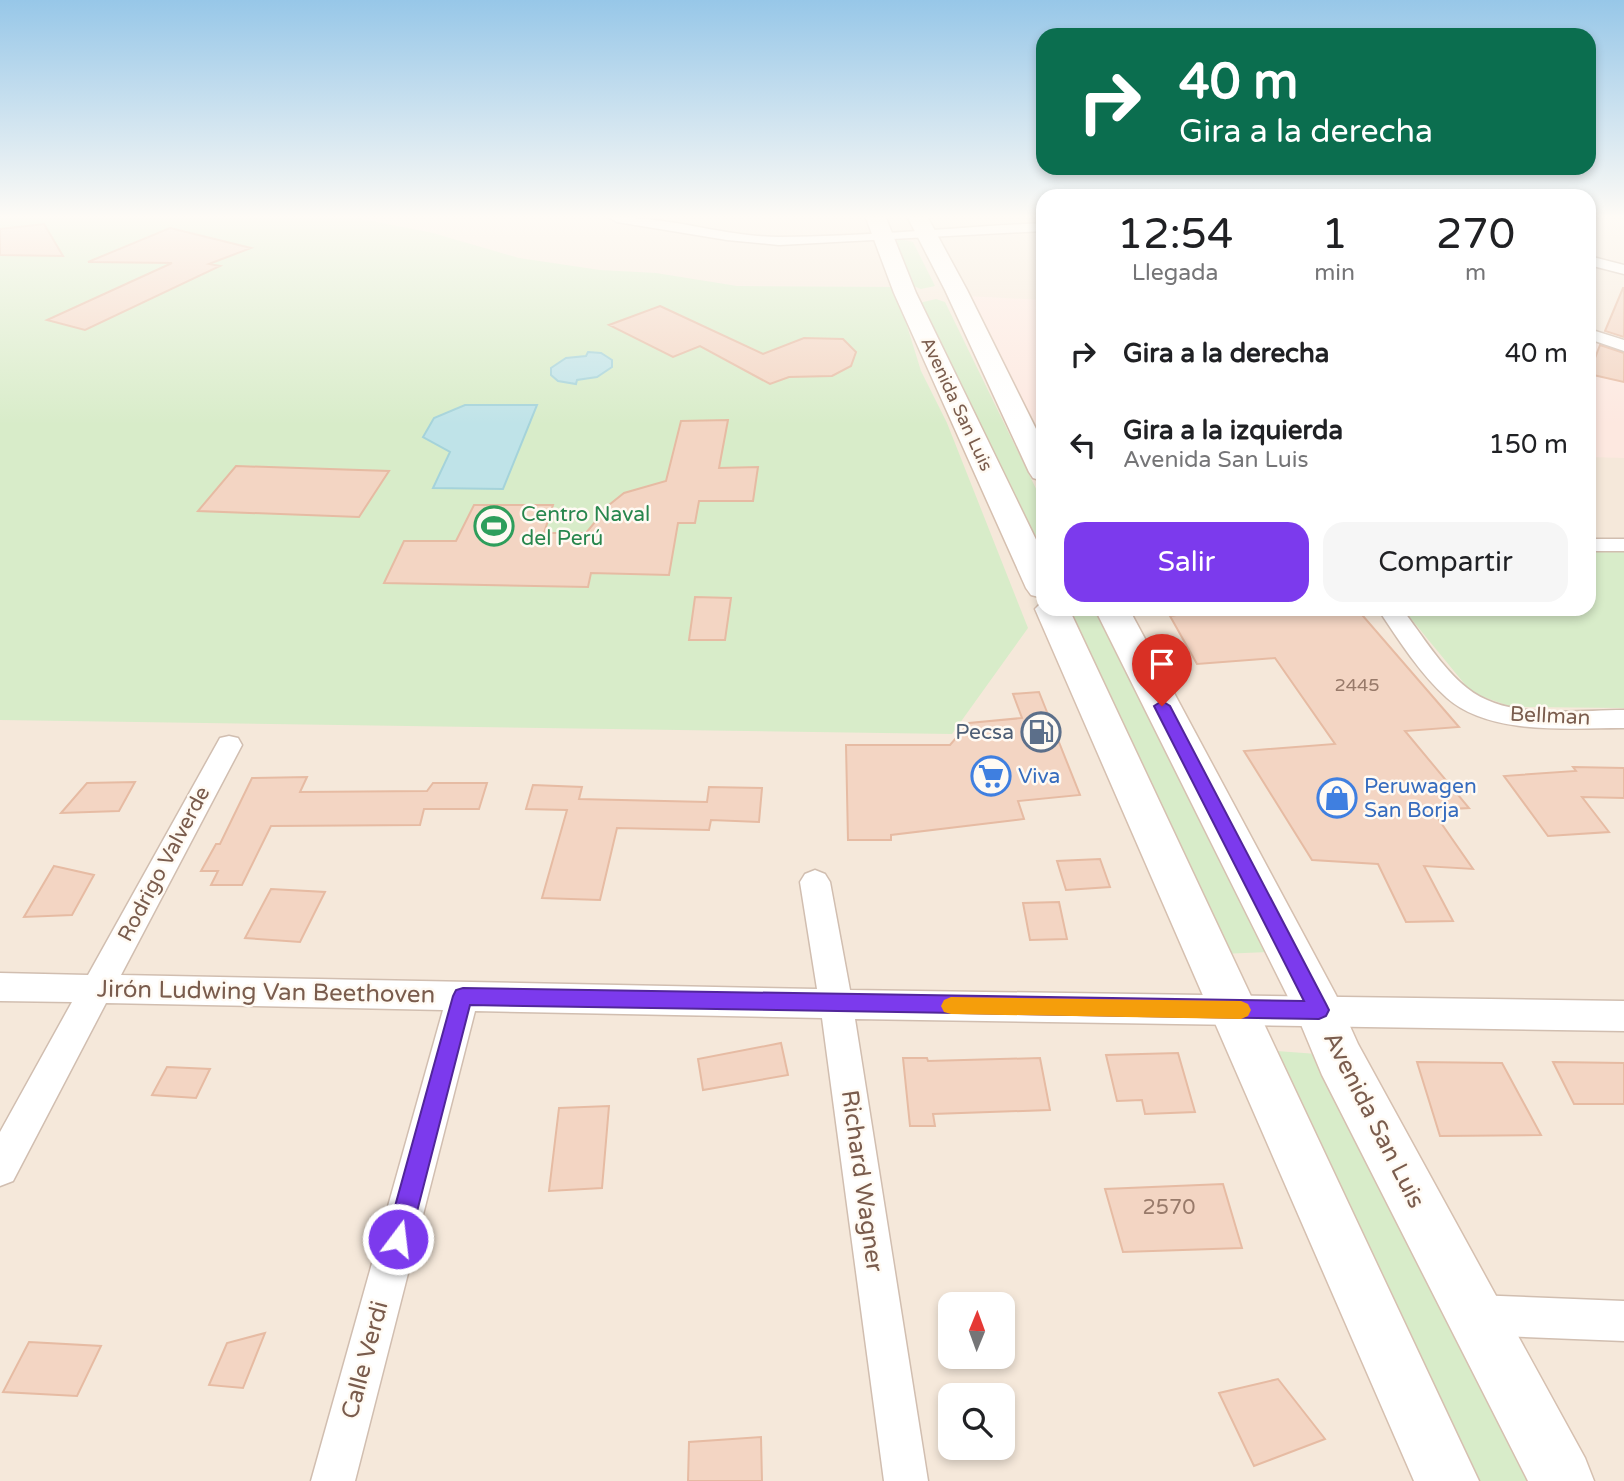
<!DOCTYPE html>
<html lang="es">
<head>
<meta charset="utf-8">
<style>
  body { margin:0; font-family:"Varela Round",sans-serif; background:#f6f6f6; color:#202124; height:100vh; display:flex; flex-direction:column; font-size:26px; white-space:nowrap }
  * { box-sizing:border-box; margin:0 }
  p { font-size:23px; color:#757577 }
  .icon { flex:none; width:38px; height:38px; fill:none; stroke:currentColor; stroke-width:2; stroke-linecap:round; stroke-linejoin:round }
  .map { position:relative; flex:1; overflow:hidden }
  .details { position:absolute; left:1036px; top:189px; width:560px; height:427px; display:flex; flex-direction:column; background:#fff; border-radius:21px; box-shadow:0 4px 10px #0003 }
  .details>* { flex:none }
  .hud { position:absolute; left:1036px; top:28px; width:560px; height:147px; border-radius:21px; box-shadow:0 4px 10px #0003; background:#0b6e4f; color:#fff; overflow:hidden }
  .needle { width:46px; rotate:1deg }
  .controls { position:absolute; left:938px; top:1292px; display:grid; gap:14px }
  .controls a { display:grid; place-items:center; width:77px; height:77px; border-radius:14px; background:#fff; box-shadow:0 4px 10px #0003; font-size:35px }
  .pin { position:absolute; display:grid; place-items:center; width:60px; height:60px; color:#fff; margin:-72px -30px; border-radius:50% 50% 50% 0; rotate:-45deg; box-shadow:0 0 7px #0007 }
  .pin .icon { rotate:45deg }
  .me { position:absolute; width:77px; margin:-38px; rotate:15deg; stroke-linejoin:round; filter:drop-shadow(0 0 5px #0008) }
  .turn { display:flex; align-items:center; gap:24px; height:147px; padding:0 28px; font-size:32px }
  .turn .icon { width:91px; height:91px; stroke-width:2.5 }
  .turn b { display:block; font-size:49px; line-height:60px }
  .eta { display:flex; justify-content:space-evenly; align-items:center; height:119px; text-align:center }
  .eta b { font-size:42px; font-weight:600; line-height:49px }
  .action { display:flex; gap:14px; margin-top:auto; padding:14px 28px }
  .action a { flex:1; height:80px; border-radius:21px; background:#7c3aed; color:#fff; font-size:28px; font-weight:600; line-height:80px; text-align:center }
  .action a+a { background:#f6f6f6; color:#202124 }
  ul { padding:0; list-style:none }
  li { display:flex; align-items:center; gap:21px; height:91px; padding:0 28px }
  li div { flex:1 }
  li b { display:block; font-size:26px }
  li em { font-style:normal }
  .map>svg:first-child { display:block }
  .residential { fill:#f5e8da; fill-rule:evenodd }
  .commercial { fill:#fde8e0 }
  .green { fill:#d8ecc9 }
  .water { fill:#bfe3e8; stroke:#a5d3da; stroke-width:2 }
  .building { fill:#f3d5c3; stroke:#e6bba3; stroke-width:2 }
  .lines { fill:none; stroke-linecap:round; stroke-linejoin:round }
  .street-casing { stroke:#d1beb0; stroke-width:3 }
  .secondary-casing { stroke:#d6c0b0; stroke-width:3 }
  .street { fill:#fff; fill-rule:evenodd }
  .secondary { fill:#fff; fill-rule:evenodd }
  .route { fill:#7c3aed; stroke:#51269a; stroke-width:2 }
  .slow { fill:#f59e0b }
  .labels { text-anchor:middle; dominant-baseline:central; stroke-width:5; stroke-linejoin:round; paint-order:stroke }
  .far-street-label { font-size:18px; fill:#7a5c4d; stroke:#fffaf3 }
  .number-label { font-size:18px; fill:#987a6a }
  .leisure-label { font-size:21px; fill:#27864d; stroke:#fffaf3; text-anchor:start }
  .street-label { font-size:21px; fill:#7a5c4d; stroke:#fffaf3 }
  .service-label { font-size:21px; fill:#4e5e75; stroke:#fffaf3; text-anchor:end }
  .shop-label { font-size:21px; fill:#366cbe; stroke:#fffaf3; text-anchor:start }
  .near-number-label { font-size:21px; fill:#987a6a }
  .near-street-label { font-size:24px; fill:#7a5c4d; stroke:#fffaf3 }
</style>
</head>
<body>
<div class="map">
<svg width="1624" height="1481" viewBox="0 0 1624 1481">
  <rect width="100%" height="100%" fill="#fdf6ec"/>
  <path class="residential" d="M 0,218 L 1043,218 L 1043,609 L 1589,609 L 1589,218 L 1624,218 L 1624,1481 L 0,1481 ZM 950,1304 L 1003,1304 L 1003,1356 L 950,1356 ZM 950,1395 L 1003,1395 L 1003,1447 L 950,1447 Z"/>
  <path class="commercial" d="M 966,296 L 1043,300 L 1043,437 Z
    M 1589,339 L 1624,350 L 1624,458 L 1589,457 Z"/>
  <path class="green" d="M 0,218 L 357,218 L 433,233 L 519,258 L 600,270 L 656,273 L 737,286 L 895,287 L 921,371 L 947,423 L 1028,628 L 952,734 L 0,720 Z
    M 901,239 L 913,242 L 935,286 L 921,289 L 911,285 L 892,242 Z
    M 936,299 L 945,302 L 1043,503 L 1043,537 L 1027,533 L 919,303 Z
    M 1589,552 L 1624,552 L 1624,708 L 1512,707 L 1472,693 L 1403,609 L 1589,609 Z
    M 1068,609 L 1098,609 L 1268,952 L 1221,954 Z
    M 1262,1050 L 1317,1054 L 1533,1481 L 1469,1481 Z"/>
  <path class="water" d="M 588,352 L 601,353 L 612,360 L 612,367 L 597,377 L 577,380 L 576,384 L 558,381 L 551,375 L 551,368 L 566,358 L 586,356 Z
    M 465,405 L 537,405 L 503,489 L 433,488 L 450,452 L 423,437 L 434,418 Z"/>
  <path class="building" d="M 44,224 L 63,256 L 0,255 L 0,229 Z
    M 170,228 L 251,248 L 209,264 L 220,266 L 85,330 L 47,320 L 172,263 L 88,262 Z
    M 1623,288 L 1624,288 L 1624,337 L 1605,331 Z
    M 660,306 L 763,354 L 804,338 L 843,339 L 856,352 L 851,366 L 832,376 L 789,377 L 770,384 L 700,346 L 673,357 L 609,325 Z
    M 1600,345 L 1624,353 L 1624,382 L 1589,374 Z
    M 728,420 L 719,468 L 758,467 L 753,501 L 699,501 L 695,523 L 678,523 L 669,575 L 591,573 L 588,587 L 384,583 L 404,541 L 456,541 L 474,505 L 553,505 L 544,533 L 586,533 L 609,505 L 624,493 L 666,481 L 681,421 Z
    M 236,466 L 389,471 L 359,517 L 198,511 Z
    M 695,597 L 731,598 L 725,640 L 689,640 Z
    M 1175,609 L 1357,609 L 1459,727 L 1405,731 L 1469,808 L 1432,810 L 1473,869 L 1424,866 L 1453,921 L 1406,922 L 1378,864 L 1312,860 L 1244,751 L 1335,744 L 1275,658 L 1197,664 L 1170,616 L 1177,615 Z
    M 1039,692 L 1080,795 L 1018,801 L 1024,819 L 891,835 L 891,840 L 848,840 L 846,745 L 950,745 L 969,723 L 1022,718 L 1013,694 Z
    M 1573,767 L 1624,768 L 1624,798 L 1582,797 L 1609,832 L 1548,836 L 1504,776 L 1576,771 Z
    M 307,777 L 300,792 L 427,791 L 433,783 L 487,783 L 479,809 L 424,809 L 420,825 L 271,826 L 242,885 L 211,885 L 218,871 L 201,871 L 216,844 L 220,844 L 252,778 Z
    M 135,782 L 119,811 L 61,813 L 87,783 Z
    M 533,785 L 582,787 L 579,799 L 707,802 L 709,787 L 762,788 L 759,822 L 711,820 L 709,830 L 617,828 L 600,900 L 542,898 L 567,810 L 526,809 Z
    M 1100,859 L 1110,887 L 1066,890 L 1057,861 Z
    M 54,866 L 94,875 L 72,915 L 24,917 Z
    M 271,889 L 325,892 L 300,942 L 245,938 Z
    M 1059,902 L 1067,939 L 1030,940 L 1023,903 Z
    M 781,1043 L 788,1075 L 703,1090 L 698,1059 Z
    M 1178,1053 L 1195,1112 L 1145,1114 L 1142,1100 L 1117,1101 L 1106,1055 Z
    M 903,1058 L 927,1058 L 928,1061 L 1040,1058 L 1050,1110 L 933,1114 L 935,1126 L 910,1126 Z
    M 1417,1062 L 1502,1063 L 1541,1135 L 1440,1136 Z
    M 1553,1062 L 1624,1063 L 1624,1104 L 1574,1104 Z
    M 167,1067 L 210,1069 L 196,1098 L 152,1095 Z
    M 609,1106 L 602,1188 L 549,1191 L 559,1108 Z
    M 1223,1184 L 1242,1248 L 1123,1252 L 1105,1189 Z
    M 265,1333 L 243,1388 L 209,1385 L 227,1343 Z
    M 29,1342 L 101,1346 L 77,1396 L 3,1392 Z
    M 1278,1379 L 1325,1439 L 1254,1466 L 1219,1393 Z
    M 761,1437 L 762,1481 L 688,1481 L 689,1442 Z"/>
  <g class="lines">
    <g class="street-casing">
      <path id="street" d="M 610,218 C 667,215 723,237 780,237 C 867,237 957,227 1043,223 L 1043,231 L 779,245 L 727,240 L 617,222 Z
        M 1589,256 L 1624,265 L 1624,274 L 1589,265 Z
        M 1589,329 L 1624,340 L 1624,351 L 1589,339 Z
        M 1589,539 L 1624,539 L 1624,551 L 1589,551 Z
        M 1378,609 L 1402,609 C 1422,635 1441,667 1467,688 C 1508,721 1575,710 1624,710 L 1624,728 C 1571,728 1490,736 1447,698 C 1420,674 1398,639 1378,609 Z
        M 229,736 L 238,738 L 242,745 L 121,975 L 817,989 L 800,882 L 805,874 L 815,870 L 825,874 L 830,882 L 850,990 L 1624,1001 L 1624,1031 L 855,1019 L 928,1481 L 884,1481 L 822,1018 L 475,1011 L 355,1481 L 311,1481 L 443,1010 L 106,1003 L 13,1181 L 0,1186 L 0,1132 L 72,1002 L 0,1001 L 0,973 L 88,975 L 220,738 Z
        M 1475,1295 L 1624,1301 L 1624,1341 L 1475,1335 L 1461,1329 L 1455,1315 L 1461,1301 Z"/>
    </g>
    <g class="secondary-casing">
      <path id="secondary" d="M 866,218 L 886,218 L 916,293 L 1043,554 L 1043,598 L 1031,595 L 1026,588 L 894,293 Z
        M 908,218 L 928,218 L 967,290 L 1043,443 L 1043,481 L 1033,478 L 1029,472 L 945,290 Z
        M 1043,601 L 1043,609 L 1069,609 L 1479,1481 L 1414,1481 L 1035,609 Z
        M 1095,609 L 1129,609 L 1336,995 L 1358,1044 L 1585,1458 L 1594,1481 L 1528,1481 L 1322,1075 L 1297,1015 Z"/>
    </g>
    <use href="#street" class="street"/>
    <use href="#secondary" class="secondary"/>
  </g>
  <linearGradient id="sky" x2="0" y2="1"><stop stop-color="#97c7e8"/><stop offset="0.51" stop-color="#fefbf6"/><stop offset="1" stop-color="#fefbf6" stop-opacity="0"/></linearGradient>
  <rect width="1624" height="425" fill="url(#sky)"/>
  <path class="route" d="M 1162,701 L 1170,706 L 1326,1004 L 1329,1010 L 1326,1016 L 1319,1019 L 470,1005 L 410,1239 L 406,1247 L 398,1250 L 390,1247 L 386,1239 L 453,996 L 456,990 L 463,988 L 1304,1001 L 1154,706 Z"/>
  <path class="slow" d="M 951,997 L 1241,1001 L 1248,1004 L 1251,1010 L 1248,1016 L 1241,1019 L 951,1014 L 944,1012 L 941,1006 L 944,1000 Z"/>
  <defs>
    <g id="stadium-ring" transform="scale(2.0125)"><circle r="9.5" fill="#fffaf3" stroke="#2e9e5b" stroke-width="1.5"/><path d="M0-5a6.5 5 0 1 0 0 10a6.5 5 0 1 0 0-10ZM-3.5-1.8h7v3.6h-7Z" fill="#2e9e5b"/></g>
    <g id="fuel-ring" transform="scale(2.0125)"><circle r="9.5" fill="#fffaf3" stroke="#5c6f8a" stroke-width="1.5"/><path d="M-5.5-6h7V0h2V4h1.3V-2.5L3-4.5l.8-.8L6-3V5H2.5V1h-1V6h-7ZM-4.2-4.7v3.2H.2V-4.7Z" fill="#5c6f8a"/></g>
    <g id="supermarket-ring" transform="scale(2.0125)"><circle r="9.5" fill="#fffaf3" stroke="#3f7fe0" stroke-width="1.5"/><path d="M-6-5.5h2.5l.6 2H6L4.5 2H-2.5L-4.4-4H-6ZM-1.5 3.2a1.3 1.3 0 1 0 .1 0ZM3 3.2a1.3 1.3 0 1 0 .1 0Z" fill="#3f7fe0"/></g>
    <g id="shop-ring" transform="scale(2.0125)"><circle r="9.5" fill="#fffaf3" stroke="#3f7fe0" stroke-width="1.5"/><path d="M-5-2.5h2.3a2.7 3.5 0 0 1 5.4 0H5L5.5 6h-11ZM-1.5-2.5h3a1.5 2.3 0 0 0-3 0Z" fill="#3f7fe0"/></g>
  </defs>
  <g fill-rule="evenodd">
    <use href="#stadium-ring" x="494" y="526"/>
    <use href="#fuel-ring" x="1041" y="732"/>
    <use href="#supermarket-ring" x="991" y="776"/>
    <use href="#shop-ring" x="1337" y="798"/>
  </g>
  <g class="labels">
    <g class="far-street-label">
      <text transform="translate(957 404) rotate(65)">Avenida San Luis</text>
    </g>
    <g class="number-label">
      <text x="1357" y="685">2445</text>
    </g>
    <g class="leisure-label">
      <text x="521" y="514">Centro Naval<tspan x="521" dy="24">del Perú</tspan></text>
    </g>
    <g class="street-label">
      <text transform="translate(1550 716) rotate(3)">Bellman</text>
      <text transform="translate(164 864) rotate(-62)">Rodrigo Valverde</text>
    </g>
    <g class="service-label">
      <text x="1014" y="732">Pecsa</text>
    </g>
    <g class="shop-label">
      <text x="1018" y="776">Viva</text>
      <text x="1364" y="786">Peruwagen<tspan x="1364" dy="24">San Borja</tspan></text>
    </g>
    <g class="near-number-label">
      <text x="1169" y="1207">2570</text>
    </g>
    <g class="near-street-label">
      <text transform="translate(266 992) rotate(1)">Jirón Ludwing Van Beethoven</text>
      <text transform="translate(1374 1120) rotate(63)">Avenida San Luis</text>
      <text transform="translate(862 1181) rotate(82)">Richard Wagner</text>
      <text transform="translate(365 1360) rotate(-75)">Calle Verdi</text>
    </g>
  </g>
</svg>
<div class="controls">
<a><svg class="needle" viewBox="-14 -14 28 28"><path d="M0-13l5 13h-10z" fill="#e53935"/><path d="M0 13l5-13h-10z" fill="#757577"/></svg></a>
<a><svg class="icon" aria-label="search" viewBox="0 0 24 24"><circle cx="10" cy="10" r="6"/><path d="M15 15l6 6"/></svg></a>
</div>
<div class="pin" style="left:1162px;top:706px;background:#d93025"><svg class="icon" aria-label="arrive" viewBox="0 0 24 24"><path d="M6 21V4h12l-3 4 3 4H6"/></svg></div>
<svg class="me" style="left:398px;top:1239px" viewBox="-20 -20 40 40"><circle r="17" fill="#7c3aed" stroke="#fff" stroke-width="3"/><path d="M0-11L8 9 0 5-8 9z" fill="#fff"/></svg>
<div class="hud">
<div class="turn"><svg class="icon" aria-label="right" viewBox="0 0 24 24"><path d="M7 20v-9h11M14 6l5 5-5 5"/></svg><div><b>40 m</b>Gira a la derecha</div></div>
</div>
<section class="details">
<div class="eta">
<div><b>12:54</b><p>Llegada</p></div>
<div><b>1</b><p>min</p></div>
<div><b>270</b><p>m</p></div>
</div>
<ul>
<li><svg class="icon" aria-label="right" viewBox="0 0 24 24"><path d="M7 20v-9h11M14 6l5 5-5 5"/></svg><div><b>Gira a la derecha</b></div><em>40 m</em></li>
<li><svg class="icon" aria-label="left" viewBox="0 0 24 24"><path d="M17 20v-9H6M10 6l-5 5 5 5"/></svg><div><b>Gira a la izquierda</b><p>Avenida San Luis</p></div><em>150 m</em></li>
</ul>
<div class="action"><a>Salir</a><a>Compartir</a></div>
</section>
</div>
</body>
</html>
